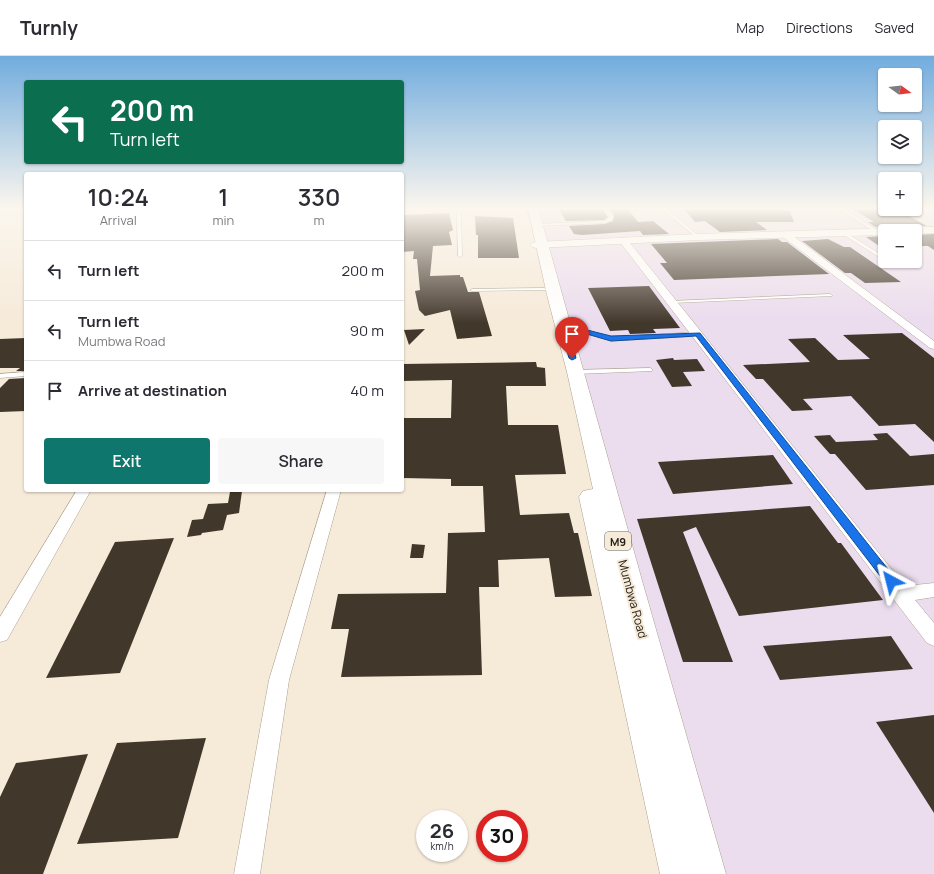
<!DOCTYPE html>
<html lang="en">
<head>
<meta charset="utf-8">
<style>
  body { margin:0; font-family:Manrope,sans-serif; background:#f7f7f7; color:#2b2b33; height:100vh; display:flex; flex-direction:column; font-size:15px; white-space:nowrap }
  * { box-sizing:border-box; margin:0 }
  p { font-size:13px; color:#7c7c81 }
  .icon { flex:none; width:22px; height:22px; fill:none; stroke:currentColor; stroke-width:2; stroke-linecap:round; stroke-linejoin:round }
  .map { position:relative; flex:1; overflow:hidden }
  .side { position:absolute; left:24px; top:116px; width:380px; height:320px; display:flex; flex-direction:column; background:#fff; border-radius:4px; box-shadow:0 1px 3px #0004 }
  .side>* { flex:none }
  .banner { position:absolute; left:24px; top:24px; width:380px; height:84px; border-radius:4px; box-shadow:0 1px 3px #0004; background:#0b6e4f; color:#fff; overflow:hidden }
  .needle { width:26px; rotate:105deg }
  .tools { position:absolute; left:878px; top:12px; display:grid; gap:8px }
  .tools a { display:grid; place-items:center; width:44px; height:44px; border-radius:4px; background:#fff; box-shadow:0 1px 3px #0004; font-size:20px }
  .speed { position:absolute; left:416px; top:754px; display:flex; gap:8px; font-size:20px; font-weight:700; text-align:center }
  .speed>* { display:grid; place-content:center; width:52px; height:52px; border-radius:50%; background:#fff; box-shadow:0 1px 3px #0004; line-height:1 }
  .speed small { font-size:10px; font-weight:400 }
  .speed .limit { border:6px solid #d22; background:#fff; color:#111 }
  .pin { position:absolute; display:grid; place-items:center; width:34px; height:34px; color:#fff; margin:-41px -17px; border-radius:50% 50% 50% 0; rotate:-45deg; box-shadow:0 0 4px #0007 }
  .pin .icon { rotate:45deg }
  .me { position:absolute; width:44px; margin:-22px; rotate:322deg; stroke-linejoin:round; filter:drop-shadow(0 0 3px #0008) }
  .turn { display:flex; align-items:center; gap:14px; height:84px; padding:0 20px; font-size:18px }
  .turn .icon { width:52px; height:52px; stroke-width:2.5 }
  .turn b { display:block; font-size:28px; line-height:34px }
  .eta { display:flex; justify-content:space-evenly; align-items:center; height:68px; text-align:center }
  .eta b { font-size:24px; font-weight:600; line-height:28px }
  .cta { display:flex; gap:8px; margin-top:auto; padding:8px 20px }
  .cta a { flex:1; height:46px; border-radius:4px; background:#0f766e; color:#fff; font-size:16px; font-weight:600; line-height:46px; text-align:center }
  .cta a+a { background:#f7f7f7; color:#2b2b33 }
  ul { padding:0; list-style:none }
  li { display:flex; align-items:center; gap:12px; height:60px; padding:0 20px; border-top:1px solid #e1e1e2 }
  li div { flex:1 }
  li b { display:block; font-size:15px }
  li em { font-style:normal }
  header { display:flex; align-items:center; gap:24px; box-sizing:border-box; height:56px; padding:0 20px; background:#fff; border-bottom:1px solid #e1e1e2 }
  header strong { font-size:19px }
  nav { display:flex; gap:22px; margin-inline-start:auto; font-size:14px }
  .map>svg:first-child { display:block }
  .industrial { fill:#ebdcee; fill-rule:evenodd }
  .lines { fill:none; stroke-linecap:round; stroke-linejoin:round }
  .stream { stroke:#4d7999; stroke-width:2.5 }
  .building { fill:#42372b }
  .lane-casing { stroke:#aca191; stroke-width:1 }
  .street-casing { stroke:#aca191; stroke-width:1 }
  .secondary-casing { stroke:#aca191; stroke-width:1 }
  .primary-casing { stroke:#aca191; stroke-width:1 }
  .lane { fill:#fff; fill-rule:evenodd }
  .street { fill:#fff; fill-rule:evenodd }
  .secondary { fill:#fff; fill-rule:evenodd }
  .primary { fill:#fff; fill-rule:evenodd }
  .route { fill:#1a73e8; stroke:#114b97 }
  .labels { text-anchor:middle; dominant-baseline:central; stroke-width:4; stroke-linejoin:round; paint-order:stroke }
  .shield { fill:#f6ead9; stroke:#635c53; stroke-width:1 }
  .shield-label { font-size:11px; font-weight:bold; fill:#241f19 }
  .street-label { font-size:12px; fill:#241f19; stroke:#f6ead9 }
</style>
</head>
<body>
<header>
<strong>Turnly</strong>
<nav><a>Map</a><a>Directions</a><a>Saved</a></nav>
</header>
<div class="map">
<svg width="934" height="818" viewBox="0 0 934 818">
  <rect width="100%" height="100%" fill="#f6ead9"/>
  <path class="industrial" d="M 530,152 L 934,152 L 934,818 L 703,818 ZM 885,175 L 915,175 L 915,205 L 885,205 Z"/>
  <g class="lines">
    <path class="stream" d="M 527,152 L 531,163"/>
  </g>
  <path class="building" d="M 558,152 L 601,152 L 608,161 L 604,164 L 566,165 Z
    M 608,152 L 627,152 L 638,166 L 653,165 L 669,178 L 643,179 L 640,175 L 582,179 L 574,178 L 569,170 L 605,168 L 613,165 L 614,159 Z
    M 683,152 L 782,152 L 782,154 L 790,155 L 794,166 L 756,166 L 767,174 L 720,176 L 705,165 L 695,166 Z
    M 851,152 L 897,153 L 927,170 L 915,170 L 915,168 L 885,169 L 885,171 L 875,171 L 868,166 L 874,166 Z
    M 449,157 L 453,174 L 449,176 L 452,189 L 433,190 L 430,220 L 460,219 L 460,221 L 463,221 L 468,236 L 479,236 L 492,280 L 457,283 L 450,254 L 425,260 L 419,254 L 415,235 L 420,234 L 417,203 L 413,203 L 414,195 L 402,196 L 402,159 Z
    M 475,160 L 513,162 L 519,202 L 478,202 L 478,179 L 476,179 Z
    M 934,178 L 934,194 L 928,190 L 915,190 L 915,179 Z
    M 885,180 L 885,194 L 866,181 Z
    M 778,183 L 782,186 L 787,186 L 829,218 L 674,224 L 660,207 L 667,207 L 651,188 Z
    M 828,183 L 844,191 L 850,191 L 901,226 L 865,227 L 851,217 L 845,217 L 802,185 Z
    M 649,230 L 680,272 L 653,273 L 656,277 L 630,278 L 628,274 L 610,275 L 588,232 Z
    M 425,273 L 409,289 L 404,274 Z
    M 902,277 L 934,302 L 934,386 L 915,368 L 879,370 L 851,340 L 803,343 L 813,354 L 792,355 L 763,323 L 756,323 L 743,309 L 810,306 L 788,283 L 815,282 L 838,304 L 870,303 L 843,279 Z
    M 26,282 L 26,315 L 16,315 L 20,312 L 0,312 L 0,283 Z
    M 673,302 L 674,304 L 697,303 L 705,315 L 683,316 L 692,330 L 672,331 L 656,304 Z
    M 536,306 L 537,311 L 545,312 L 546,330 L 506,330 L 508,369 L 558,369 L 566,418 L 515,419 L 520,459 L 569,457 L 574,477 L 578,477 L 592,540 L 555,541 L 549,502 L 498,504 L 499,531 L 479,531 L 482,619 L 341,621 L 349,573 L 331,573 L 338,538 L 446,537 L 448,477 L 485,476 L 483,430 L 451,430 L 451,423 L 402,422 L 402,362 L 451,362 L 452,324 L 402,325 L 402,308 Z
    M 26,322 L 26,355 L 0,356 L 0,332 L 9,323 Z
    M 887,377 L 910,400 L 934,398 L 934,429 L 866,434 L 835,398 L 830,398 L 814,380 L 830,379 L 836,386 L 878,384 L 873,378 Z
    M 773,399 L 793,428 L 673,438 L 658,406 Z
    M 242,435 L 239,457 L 227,459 L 223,474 L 202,477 L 201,479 L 187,481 L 192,464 L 203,463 L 208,448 L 228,447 L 230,436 Z
    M 810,450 L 838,487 L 841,487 L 883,544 L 739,560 L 696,471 L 683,476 L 733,606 L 683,606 L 637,463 Z
    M 174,482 L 120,617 L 46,622 L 115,486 Z
    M 412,488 L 425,489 L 423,502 L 410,502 Z
    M 891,580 L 913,613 L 780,624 L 763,590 Z
    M 934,659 L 934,757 L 876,666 Z
    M 206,682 L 178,782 L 77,788 L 117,687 Z
    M 88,698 L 43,818 L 0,818 L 0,741 L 16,707 Z"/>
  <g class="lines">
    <g class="lane-casing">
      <path id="lane" d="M 457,152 L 461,152 L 462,200 L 460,201 L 458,200 Z
        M 602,152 L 606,152 L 613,160 L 612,164 L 605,167 L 537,170 L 535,169 L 537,168 L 604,165 L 610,161 Z
        M 661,152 L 665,152 L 699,180 L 699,182 L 697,182 Z
        M 838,152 L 843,152 L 878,175 L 875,176 Z
        M 841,175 L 843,175 L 885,201 L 885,203 L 879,201 L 841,177 Z
        M 915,202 L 918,202 L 919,203 L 915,204 Z
        M 544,232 L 546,233 L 546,234 L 472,235 L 470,234 L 472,233 Z
        M 830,238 L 832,239 L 832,240 L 672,247 L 670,246 L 672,245 Z
        M 565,273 L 587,274 L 611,281 L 698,276 L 701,278 L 698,280 L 611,285 L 587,278 L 563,276 L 563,274 Z
        M 650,312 L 652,313 L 652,315 L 576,318 L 573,316 L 576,314 Z
        M 26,316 L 26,320 L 0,322 L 0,318 Z"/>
    </g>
    <g class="street-casing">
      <path id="street" d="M 0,152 L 8,152 L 0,157 Z
        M 402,152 L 422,152 L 419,154 L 402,155 Z
        M 783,177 L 789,177 L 934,285 L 934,293 L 930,292 L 783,181 Z
        M 620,182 L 626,182 L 905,530 L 934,527 L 934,541 L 915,544 L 934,567 L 934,590 L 927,587 L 620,186 Z
        M 77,434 L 91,434 L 7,584 L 0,586 L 0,561 Z
        M 327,434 L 341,434 L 289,624 L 260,818 L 234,818 L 269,624 Z"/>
    </g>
    <g class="secondary-casing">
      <path id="secondary" d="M 934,171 L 934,177 L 915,178 L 915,175 L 885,175 L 885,179 L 698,184 L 536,192 L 532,191 L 530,189 L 532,187 L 536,186 L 698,178 Z"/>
    </g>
    <g class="primary-casing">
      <path id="primary" d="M 528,152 L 538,152 L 643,528 L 726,818 L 660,818 L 579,441 L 583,435 L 593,433 L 567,316 L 547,239 Z"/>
    </g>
    <use href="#lane" class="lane"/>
    <use href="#street" class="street"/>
    <use href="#secondary" class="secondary"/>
    <use href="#primary" class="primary"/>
  </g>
  <linearGradient id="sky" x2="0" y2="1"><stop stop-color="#71acde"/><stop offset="0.57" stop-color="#fbf6ee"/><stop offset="1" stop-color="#fbf6ee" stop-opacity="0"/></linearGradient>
  <rect width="934" height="267" fill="url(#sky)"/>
  <path class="route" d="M 565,273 L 587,274 L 611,280 L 700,277 L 895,522 L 896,525 L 895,529 L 891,530 L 887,529 L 696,280 L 611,285 L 587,278 L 569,277 L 576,302 L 572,304 L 569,302 L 561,275 Z"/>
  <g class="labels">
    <rect class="shield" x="605" y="476" width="26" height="18" rx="3"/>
    <g class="shield-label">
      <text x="618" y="485">M9</text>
    </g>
    <g class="street-label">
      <text transform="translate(633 543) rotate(75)">Mumbwa Road</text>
    </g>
  </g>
</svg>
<div class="tools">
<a><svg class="needle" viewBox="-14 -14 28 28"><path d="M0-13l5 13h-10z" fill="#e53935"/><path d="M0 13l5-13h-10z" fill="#7c7c81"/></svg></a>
<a><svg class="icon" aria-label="layers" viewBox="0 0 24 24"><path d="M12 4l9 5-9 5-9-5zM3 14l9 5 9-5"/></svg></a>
<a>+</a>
<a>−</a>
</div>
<div class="speed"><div>26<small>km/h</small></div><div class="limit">30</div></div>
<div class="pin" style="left:572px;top:302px;background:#d93025"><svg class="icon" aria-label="arrive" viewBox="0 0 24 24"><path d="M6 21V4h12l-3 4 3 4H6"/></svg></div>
<svg class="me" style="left:891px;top:525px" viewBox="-20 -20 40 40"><path d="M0-17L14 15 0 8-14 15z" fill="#1a73e8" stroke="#fff" stroke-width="4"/></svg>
<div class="banner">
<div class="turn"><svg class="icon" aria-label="left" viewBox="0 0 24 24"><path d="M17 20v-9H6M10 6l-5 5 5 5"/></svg><div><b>200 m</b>Turn left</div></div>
</div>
<section class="side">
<div class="eta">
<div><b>10:24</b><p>Arrival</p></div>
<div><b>1</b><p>min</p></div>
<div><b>330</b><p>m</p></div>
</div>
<ul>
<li><svg class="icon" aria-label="left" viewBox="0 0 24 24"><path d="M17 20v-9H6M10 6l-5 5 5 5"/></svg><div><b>Turn left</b></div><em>200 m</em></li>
<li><svg class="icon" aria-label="left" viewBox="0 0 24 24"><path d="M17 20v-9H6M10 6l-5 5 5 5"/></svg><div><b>Turn left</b><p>Mumbwa Road</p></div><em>90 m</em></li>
<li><svg class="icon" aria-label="arrive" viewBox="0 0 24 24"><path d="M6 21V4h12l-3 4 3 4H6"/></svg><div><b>Arrive at destination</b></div><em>40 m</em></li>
</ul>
<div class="cta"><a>Exit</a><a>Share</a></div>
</section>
</div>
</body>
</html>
